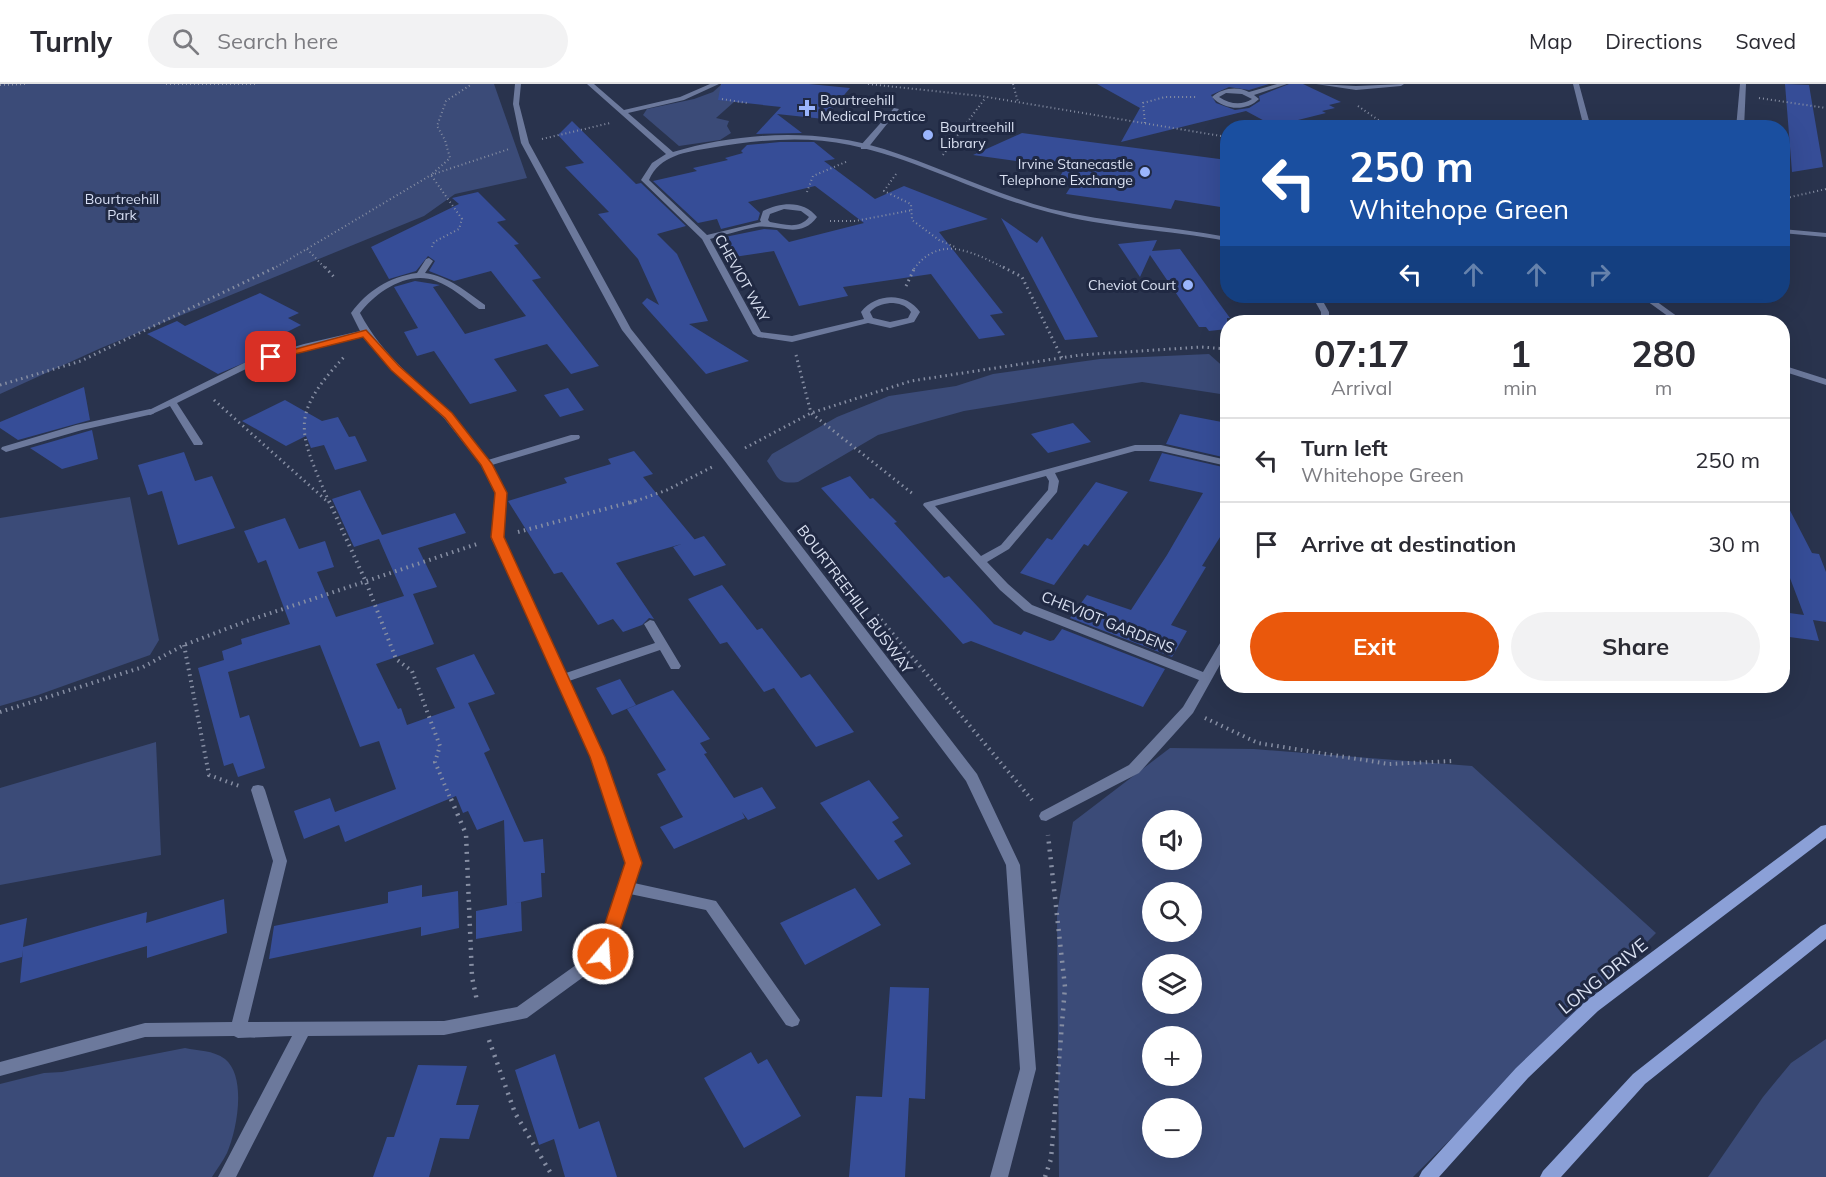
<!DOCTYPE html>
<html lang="en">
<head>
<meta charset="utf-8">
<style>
  body { margin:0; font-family:Mulish,sans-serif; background:#f2f2f3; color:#2b2b33; height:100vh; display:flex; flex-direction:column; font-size:22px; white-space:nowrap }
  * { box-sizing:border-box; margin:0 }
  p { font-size:20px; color:#7c7c81 }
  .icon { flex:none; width:33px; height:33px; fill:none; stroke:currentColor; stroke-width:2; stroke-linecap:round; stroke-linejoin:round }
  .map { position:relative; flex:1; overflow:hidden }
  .details { position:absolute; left:1220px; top:231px; width:570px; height:378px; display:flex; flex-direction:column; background:#fff; border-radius:24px; box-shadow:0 6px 24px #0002 }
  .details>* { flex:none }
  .banner { position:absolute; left:1220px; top:36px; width:570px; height:183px; border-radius:24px; box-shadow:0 6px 24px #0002; background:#1a4fa0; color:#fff; overflow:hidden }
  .buttons { position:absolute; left:1142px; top:726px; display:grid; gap:12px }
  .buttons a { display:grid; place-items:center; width:60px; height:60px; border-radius:50%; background:#fff; box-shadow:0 6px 24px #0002; font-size:30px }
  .pin { position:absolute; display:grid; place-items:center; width:51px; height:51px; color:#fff; margin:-26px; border-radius:12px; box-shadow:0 3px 9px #0006 }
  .me { position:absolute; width:66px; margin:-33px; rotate:18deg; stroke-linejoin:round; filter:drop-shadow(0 0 4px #0008) }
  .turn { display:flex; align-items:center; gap:21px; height:126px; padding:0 30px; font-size:27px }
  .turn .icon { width:78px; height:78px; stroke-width:2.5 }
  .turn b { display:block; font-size:42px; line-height:51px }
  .lanes { display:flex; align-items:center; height:57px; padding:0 30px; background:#0003; justify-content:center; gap:30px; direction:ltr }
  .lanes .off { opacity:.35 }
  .eta { display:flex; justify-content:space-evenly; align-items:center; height:102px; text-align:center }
  .eta b { font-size:36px; font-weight:700; line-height:42px }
  .cta { display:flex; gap:12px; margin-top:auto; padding:12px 30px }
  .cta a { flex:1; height:69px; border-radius:36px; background:#ea580c; color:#fff; font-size:24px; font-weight:700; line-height:69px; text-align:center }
  .cta a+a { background:#f2f2f3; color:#2b2b33 }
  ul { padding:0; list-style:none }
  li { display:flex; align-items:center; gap:18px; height:84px; padding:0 30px; border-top:2px solid #e1e1e2 }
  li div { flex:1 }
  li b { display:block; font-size:22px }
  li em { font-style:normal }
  header { display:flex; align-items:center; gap:36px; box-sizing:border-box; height:84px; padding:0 30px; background:#fff; border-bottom:2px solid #e1e1e2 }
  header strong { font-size:28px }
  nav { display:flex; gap:33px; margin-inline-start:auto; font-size:21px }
  .search { width:420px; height:54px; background:#f2f2f3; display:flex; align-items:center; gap:15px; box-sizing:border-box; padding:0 21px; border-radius:33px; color:#7c7c81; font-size:22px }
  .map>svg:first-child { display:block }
  .green { fill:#3b4b78; fill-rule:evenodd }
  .building { fill:#364d97 }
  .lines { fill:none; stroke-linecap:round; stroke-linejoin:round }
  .path-far3 { stroke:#868ea3; stroke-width:2; stroke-dasharray:1 3; stroke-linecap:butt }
  .path-far2 { stroke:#868ea3; stroke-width:3; stroke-dasharray:1.5 4; stroke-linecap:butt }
  .path-far1 { stroke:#868ea3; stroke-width:4; stroke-dasharray:1.5 4.5; stroke-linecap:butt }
  .path { stroke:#868ea3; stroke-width:4.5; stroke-dasharray:2 6; stroke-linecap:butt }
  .service { fill:#6c799c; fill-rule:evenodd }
  .minor { fill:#6c799c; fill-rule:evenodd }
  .tertiary { fill:#6c799c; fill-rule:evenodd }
  .secondary { fill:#8ba0d7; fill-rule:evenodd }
  .route { fill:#ea580c; stroke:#983908; stroke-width:1.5 }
  .poi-dot { fill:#9ab5fd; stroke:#202943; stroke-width:2 }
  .labels { text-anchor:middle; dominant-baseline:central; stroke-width:6; stroke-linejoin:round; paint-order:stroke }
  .far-poi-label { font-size:14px; fill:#dae1f2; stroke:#202943; text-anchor:start }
  .far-park-label { font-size:14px; fill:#d7dff5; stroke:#202943 }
  .far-street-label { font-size:14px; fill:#dae1f2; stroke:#202943 }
  .street-label { font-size:15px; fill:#dae1f2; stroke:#202943 }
  .near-street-label { font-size:18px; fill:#dae1f2; stroke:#202943 }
</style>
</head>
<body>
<header>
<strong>Turnly</strong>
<div class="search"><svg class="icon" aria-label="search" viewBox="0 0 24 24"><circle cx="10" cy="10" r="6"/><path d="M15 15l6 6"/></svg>Search here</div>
<nav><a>Map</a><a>Directions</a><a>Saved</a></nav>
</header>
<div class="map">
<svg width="1826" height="1093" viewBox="0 0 1826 1093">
  <rect width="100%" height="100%" fill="#29334d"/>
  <path class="green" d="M 0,0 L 494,0 L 527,94 L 455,110 L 424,132 L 101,264 L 0,310 Z
    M 722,0 L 747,19 L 734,18 L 716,34 L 729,37 L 727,42 L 731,49 L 720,56 L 679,62 L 643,31 L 647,25 L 694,15 L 713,8 Z
    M 1209,270 L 1227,286 L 1227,311 L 1142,298 L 964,327 L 878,351 L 798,398 C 776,401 778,392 767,377 L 772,370 L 837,333 L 889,312 L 956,302 L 993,290 L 1100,275 Z
    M 130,413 L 159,556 L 150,571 L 38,611 L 0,622 L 0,434 Z
    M 156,658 L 161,771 L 0,801 L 0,704 Z
    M 1170,664 L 1254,665 L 1472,682 L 1656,849 L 1413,1093 L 1059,1093 L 1057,829 L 1073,738 ZM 1152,736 L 1191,736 L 1191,776 L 1152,776 ZM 1152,808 L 1191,808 L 1191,848 L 1152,848 ZM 1152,880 L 1191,880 L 1191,920 L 1152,920 ZM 1152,952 L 1191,952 L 1191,992 L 1152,992 ZM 1152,1024 L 1191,1024 L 1191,1064 L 1152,1064 Z
    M 1826,955 L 1826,1093 L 1708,1093 L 1763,1013 L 1791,979 Z
    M 185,964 C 198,967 213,966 225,975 C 247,993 237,1046 227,1069 C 223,1077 217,1085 212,1093 L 0,1093 L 0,1000 L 44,989 L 62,988 Z"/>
  <path class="building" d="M 721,0 L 809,0 L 850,4 L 824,35 L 777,30 L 802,49 L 756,50 L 781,23 L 718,16 Z
    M 1097,0 L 1269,0 L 1249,6 L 1229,3 L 1211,11 L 1216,19 L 1235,26 L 1249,24 L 1260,17 L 1259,12 L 1289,0 L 1303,0 L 1341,18 L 1329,21 L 1335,24 L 1322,27 L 1326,29 L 1274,42 L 1246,27 L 1121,58 L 1140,24 Z
    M 1785,0 L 1809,1 L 1823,83 L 1792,88 Z
    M 572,37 L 636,100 L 641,99 L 686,142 L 657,150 L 677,170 L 708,237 L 689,240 L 749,277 L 706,290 L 642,219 L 647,214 L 659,221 L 638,175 L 598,130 L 609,128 L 565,83 L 584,79 L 558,51 Z
    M 1022,49 L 1227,76 L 1227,124 L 1175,116 L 1171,125 L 1066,110 L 1071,102 L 1056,99 L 1065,84 L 973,71 Z
    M 780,58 L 814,58 L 835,75 L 824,77 L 875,115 L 904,102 L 988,135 L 939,148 L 1003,229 L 990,231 L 1005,251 L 979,255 L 931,190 L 843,203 L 848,212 L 799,222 L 774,167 L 734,173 L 725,153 L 764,145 L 777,146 L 789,158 L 864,139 L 815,102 L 748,118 L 760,129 L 758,136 L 721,145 L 717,135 L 698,139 L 653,97 L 697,87 L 693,84 L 728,76 L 725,74 L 743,69 L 741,67 L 747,61 Z
    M 478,108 L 506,136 L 497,138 L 519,160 L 514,161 L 541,194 L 532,196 L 599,282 L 571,290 L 547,260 L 494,275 L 517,307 L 470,320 L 434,267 L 417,272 L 404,248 L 418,244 L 394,203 L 415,197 L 440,201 L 433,203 L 465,250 L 526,232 L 491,187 L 454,197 L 429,187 L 435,177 L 428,172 L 416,187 L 389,195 L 371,163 L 459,120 L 452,114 Z
    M 1001,134 L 1037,159 L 1042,152 L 1098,253 L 1065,256 Z
    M 1157,156 L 1152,167 L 1180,165 L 1230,234 L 1227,234 L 1227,245 L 1209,247 L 1206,243 L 1199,243 L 1150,171 L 1140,193 L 1118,160 Z
    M 260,209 L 299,229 L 288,234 L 301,241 L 283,250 L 295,257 L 218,290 L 147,250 L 177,237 L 185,242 Z
    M 84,303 L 90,336 L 18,356 L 0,344 L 0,338 Z
    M 568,304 L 584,326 L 560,333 L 544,311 Z
    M 285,316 L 322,337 L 338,333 L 349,353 L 355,352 L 367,377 L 335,386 L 324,361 L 311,364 L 306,352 L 286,362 L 242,337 Z
    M 1180,330 L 1227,339 L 1227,374 L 1166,360 Z
    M 1073,339 L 1091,358 L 1048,369 L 1031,350 Z
    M 92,346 L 98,375 L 62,385 L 30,364 Z
    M 634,367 L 653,390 L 643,393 L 695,456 L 616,479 L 654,535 L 649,534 L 642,541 L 623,548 L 613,535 L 598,541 L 562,488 L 554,490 L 508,417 L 567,399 L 564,394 L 611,380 L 608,375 Z
    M 184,368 L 195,397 L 212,392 L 235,444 L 178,461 L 162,407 L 148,411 L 138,381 Z
    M 1162,369 L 1227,384 L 1227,442 L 1202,482 L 1206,483 L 1171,541 L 1187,547 L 1172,573 L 1070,534 L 1087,511 L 1131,526 L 1167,471 L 1203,409 L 1149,397 Z
    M 850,392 L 870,415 L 873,414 L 897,438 L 894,439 L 944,494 L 949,492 L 994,540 L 1021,551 L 1024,547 L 1050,557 L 1054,556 L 1062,545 L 1165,585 L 1143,623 L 971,557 L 963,560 L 821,404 Z
    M 1096,398 L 1128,408 L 1088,462 L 1084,460 L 1054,501 L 1020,489 L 1047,454 L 1052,456 Z
    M 360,406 L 382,451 L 455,429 L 466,449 L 418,464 L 437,503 L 413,510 L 434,560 L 376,580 L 398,625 L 401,624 L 407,641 L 455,624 L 436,584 L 474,570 L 495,610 L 468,619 L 490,666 L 484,669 L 524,758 L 543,755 L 545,789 L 541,789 L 542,813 L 512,820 L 521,818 L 522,847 L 476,855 L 476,827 L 507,821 L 504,736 L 477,746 L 468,727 L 463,729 L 456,712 L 345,758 L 339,741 L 304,755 L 294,727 L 330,714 L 335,728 L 396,705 L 379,657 L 360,663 L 320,561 L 228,588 L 240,634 L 249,631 L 265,684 L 238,693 L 233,679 L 224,682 L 198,584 L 224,576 L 222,567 L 242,560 L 241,555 L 290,540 L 266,476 L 258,479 L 244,447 L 285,434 L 299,465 L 325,457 L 334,483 L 317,488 L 336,533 L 404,512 L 379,455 L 354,463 L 332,415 Z
    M 1782,411 L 1812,469 L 1819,470 L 1826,488 L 1826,538 L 1813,536 L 1819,557 L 1782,552 L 1782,528 L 1804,531 L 1782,473 Z
    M 704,452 L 726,481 L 694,492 L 673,463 Z
    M 722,501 L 757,546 L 762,544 L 801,594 L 810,590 L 854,648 L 816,663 L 774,604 L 764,608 L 727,558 L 720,560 L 688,515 Z
    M 620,595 L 636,621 L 612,631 L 596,604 Z
    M 673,606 L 710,655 L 700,659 L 707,669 L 704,670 L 734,714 L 762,703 L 776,724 L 748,736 L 742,728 L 745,734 L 674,765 L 660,743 L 683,733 L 657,690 L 666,686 L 627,625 Z
    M 869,696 L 899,734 L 892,738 L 903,752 L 894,757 L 911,780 L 878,796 L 820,719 Z
    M 422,801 L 422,813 L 458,807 L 459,844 L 421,852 L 421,843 L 269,875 L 274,842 L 388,819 L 388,808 Z
    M 855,804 L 881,841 L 805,881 L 780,839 Z
    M 224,815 L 227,849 L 147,874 L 147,862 L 20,899 L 23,866 L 22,873 L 0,879 L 0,841 L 27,834 L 23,863 L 147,828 L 146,839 Z
    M 890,903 L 929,904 L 925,1015 L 909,1014 L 905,1093 L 849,1093 L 856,1012 L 882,1013 Z
    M 751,968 L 758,980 L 767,975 L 801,1032 L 744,1064 L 704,994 Z
    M 555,970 L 579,1045 L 599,1037 L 617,1093 L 565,1093 L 554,1055 L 539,1061 L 515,986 Z
    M 418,981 L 467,982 L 456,1021 L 479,1021 L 469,1055 L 440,1054 L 429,1093 L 373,1093 L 387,1053 L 394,1053 Z"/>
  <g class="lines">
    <path class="path-far3" d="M 166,0 L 257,0
      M 868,0 L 981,12 L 1227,53
      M 1013,0 L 1018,18
      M 0,1 L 27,0
      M 1759,14 L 1826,24
      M 722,15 L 747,19
      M 1358,22 L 1390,44
      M 1145,39 L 1143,19 L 1165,13 L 1197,13
      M 542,55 L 610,39
      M 943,71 L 986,13
      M 896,90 L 884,107 L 911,120 L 912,136 L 939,156 L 955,163
      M 807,108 L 813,92 L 848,77
      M 1782,115 L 1826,105
      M 830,137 L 855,137 L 913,126
      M 432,163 L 434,158 L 459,145 L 462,135 L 431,91 L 450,74 L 445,56 L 437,42 L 446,17 L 472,0
      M 307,165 L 326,185
      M 273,185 L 431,91 L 509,65
      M 914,185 C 940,149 975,169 1006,185"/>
    <path class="path-far2" d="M 325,183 L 334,193
      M 1003,183 L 1022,193 L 1062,274
      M 906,202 L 915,183
      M 796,271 L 811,329 L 913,410
      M 0,301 L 81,277 L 276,183
      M 214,316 L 329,419
      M 745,364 L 811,329 L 911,297 L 1080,271 L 1201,263 L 1227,265
      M 327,413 C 298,346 290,331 344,273
      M 630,419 L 667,406 L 712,383"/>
    <path class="path-far1" d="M 329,417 L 366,498 L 396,575 L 412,587 L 440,662 L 435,678 L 451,716
      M 518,448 L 635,417
      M 877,531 L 1032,716
      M 184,561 L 209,691 L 239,702
      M 0,628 L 143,583 L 184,561 L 247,537 L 480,459
      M 1205,634 L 1258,659 L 1389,680 L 1453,677"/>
    <path class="path" d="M 451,715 L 466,750 L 472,893 L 477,917
      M 489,956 L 515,1029 L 553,1093
      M 1045,1093 L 1051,1075 L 1065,903 L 1048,751"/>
    <path class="service" d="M 894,24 L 899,25 L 867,65 L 861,65 L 861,61 Z
      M 150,325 L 155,328 L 153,330 L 82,346 L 6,368 L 1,365 L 2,363 L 76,341 Z"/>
    <path class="minor" d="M 515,0 L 521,0 L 519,20 L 529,59 L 631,245 L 732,372 L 977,690 L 1020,781 L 1036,985 L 1008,1093 L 990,1093 L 1020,985 L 1006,781 L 966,697 L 724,376 L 622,246 L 521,59 L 513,20 Z
      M 587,0 L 594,0 L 624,26 L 680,13 L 710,0 L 719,0 L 684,16 L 628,29 L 673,68 C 740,48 817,44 884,65 C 940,83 994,110 1051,125 C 1109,139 1169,142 1227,153 L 1227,157 C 1168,146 1106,144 1048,128 C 980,111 918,75 850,61 C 803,51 757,56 710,64 C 686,68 660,71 649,96 L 707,151 L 761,138 L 760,136 L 763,127 C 781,118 804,116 817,133 C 800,156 779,140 756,143 C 740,146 725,151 710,155 L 761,248 L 792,252 L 864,235 L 861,228 C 876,209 906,208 920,228 L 914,238 L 890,244 L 868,239 L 792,258 L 758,253 L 753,250 L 702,155 L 641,96 L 652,79 L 666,70 ZM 784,125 L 801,127 L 809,133 C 799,146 784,140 770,138 L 768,136 L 770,130 ZM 890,219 C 899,219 906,221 911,228 L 908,234 L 890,238 L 873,234 L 870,228 C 875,222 882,220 890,219 Z
      M 1277,0 L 1287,0 L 1254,11 L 1259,15 C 1246,28 1224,26 1212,13 C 1222,4 1237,2 1249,8 ZM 1226,9 L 1242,10 L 1252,15 C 1241,22 1230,20 1219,13 Z
      M 1316,0 L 1356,2 L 1404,0 L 1401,2 L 1356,6 Z
      M 1740,0 L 1746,0 L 1744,44 L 1736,44 Z
      M 1782,145 L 1826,149 L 1826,153 L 1782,149 Z
      M 429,174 L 433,177 L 425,189 C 448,192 467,208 485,221 L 485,225 L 479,225 C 465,215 452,203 436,197 C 408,186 376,208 360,229 C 384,274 415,294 450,329 C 464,343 476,360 488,376 L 571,351 L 579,351 L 580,353 L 579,355 L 492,381 L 506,409 L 503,454 L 566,589 L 655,559 L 644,540 L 650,536 L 654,537 L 681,582 L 679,585 L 671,585 L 660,566 L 569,597 L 605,673 L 640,779 L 634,799 L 716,817 L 800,936 L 798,941 L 792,943 L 786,941 L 706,826 L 630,810 L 608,875 L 527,934 L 444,951 L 308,952 L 236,1093 L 218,1093 L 292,952 L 238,954 L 234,952 L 145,953 L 0,992 L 0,978 L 145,939 L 232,938 L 273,777 L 251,706 L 253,702 L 258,701 L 263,702 L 265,706 L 287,777 L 248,938 L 444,937 L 517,923 L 597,866 L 626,779 L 591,673 L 491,454 L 496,409 L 481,381 L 444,334 L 392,286 L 363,252 L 309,264 L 256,280 L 177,319 L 203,359 L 202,361 L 194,361 L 170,322 L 150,331 L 145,328 L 250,276 L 304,260 L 360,247 L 351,229 C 367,207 389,193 417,189 L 426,175 Z
      M 1312,212 L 1320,212 L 1329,228 L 1329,238 L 1321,238 L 1321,228 Z
      M 1135,361 L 1161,361 L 1227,376 L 1227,382 L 1161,367 L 1135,367 L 1055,389 L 1059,397 L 1057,408 L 1009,465 L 987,478 L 1008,500 L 1032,521 L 1203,588 L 1223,554 L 1227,553 L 1227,568 L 1193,629 L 1139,689 L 1046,737 L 1041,736 L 1039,732 L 1041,728 L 1129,681 L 1183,623 L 1199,596 L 1024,527 L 1000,506 L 923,421 L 924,419 ZM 1046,392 L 1049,397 L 1048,406 L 1001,461 L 981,472 L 935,422 Z"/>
    <path class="tertiary" d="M 1573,0 L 1579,0 L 1591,44 L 1584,44 Z
      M 1640,212 L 1649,212 L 1685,238 L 1676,238 Z
      M 1782,281 L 1826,295 L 1826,301 L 1782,287 Z"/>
    <path class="secondary" d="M 1826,741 L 1826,754 L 1598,927 L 1528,994 L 1439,1093 L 1419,1093 L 1422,1087 L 1516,984 L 1586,917 L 1821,742 Z
      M 1826,840 L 1826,855 L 1645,1000 L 1561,1093 L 1540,1093 L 1543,1087 L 1633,990 L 1821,842 Z"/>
  </g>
  <path class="route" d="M 366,246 L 399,282 L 452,329 L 492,380 L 507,409 L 504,453 L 605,673 L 642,779 L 610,876 L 603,878 L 597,876 L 595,870 L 625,779 L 590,673 L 491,453 L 495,409 L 481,381 L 445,334 L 391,286 L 363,253 L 271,276 L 266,273 Z"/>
  <g class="poi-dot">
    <path d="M804 15h6v6h6v6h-6v6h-6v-6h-6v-6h6z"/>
    <circle cx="928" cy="51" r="6"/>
    <circle cx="1145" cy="88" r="6"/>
    <circle cx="1188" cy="201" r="6"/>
  </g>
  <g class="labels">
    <g class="far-poi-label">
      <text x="820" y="16">Bourtreehill<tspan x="820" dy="16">Medical Practice</tspan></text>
      <text x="940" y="43">Bourtreehill<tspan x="940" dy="16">Library</tspan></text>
      <text x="1133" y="80" text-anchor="end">Irvine Stanecastle<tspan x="1133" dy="16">Telephone Exchange</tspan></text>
      <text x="1176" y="201" text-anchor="end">Cheviot Court</text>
    </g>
    <g class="far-park-label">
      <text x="122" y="115">Bourtreehill<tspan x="122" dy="16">Park</tspan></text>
    </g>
    <g class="far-street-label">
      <text transform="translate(742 194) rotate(61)">CHEVIOT WAY</text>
    </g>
    <g class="street-label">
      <text transform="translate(855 515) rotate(53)">BOURTREEHILL BUSWAY</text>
      <text transform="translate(1108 538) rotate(22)">CHEVIOT GARDENS</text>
    </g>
    <g class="near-street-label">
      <text transform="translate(1603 892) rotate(-39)">LONG DRIVE</text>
    </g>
  </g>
</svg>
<div class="buttons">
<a><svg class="icon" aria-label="sound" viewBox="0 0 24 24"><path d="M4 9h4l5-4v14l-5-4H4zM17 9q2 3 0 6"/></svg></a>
<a><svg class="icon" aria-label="search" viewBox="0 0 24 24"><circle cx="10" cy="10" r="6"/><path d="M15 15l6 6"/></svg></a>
<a><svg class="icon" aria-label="layers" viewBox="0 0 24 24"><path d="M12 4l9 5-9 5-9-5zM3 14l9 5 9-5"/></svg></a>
<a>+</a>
<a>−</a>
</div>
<div class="pin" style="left:271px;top:273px;background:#d93025"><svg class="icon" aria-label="arrive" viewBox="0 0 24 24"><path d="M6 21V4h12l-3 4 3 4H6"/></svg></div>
<svg class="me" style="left:603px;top:870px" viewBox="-20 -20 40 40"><circle r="17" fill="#ea580c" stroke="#fff" stroke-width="3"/><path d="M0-11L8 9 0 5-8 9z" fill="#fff"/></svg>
<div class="banner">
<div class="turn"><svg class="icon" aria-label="left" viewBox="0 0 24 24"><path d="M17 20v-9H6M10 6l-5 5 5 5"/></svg><div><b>250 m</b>Whitehope Green</div></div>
<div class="lanes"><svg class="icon" aria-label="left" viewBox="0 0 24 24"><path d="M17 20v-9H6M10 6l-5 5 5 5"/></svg><svg class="icon off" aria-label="ahead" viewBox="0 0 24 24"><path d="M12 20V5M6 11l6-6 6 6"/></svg><svg class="icon off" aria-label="ahead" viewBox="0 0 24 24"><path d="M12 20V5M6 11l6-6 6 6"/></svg><svg class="icon off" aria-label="right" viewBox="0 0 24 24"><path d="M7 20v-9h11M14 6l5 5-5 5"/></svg></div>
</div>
<section class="details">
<div class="eta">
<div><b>07:17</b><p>Arrival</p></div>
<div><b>1</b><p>min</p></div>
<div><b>280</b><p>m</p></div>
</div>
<ul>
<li><svg class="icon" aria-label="left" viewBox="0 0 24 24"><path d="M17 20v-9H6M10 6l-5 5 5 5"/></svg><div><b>Turn left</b><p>Whitehope Green</p></div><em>250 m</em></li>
<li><svg class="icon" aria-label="arrive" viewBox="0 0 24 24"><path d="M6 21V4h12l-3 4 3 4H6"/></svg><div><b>Arrive at destination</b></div><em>30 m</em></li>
</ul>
<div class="cta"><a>Exit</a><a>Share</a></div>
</section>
</div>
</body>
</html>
